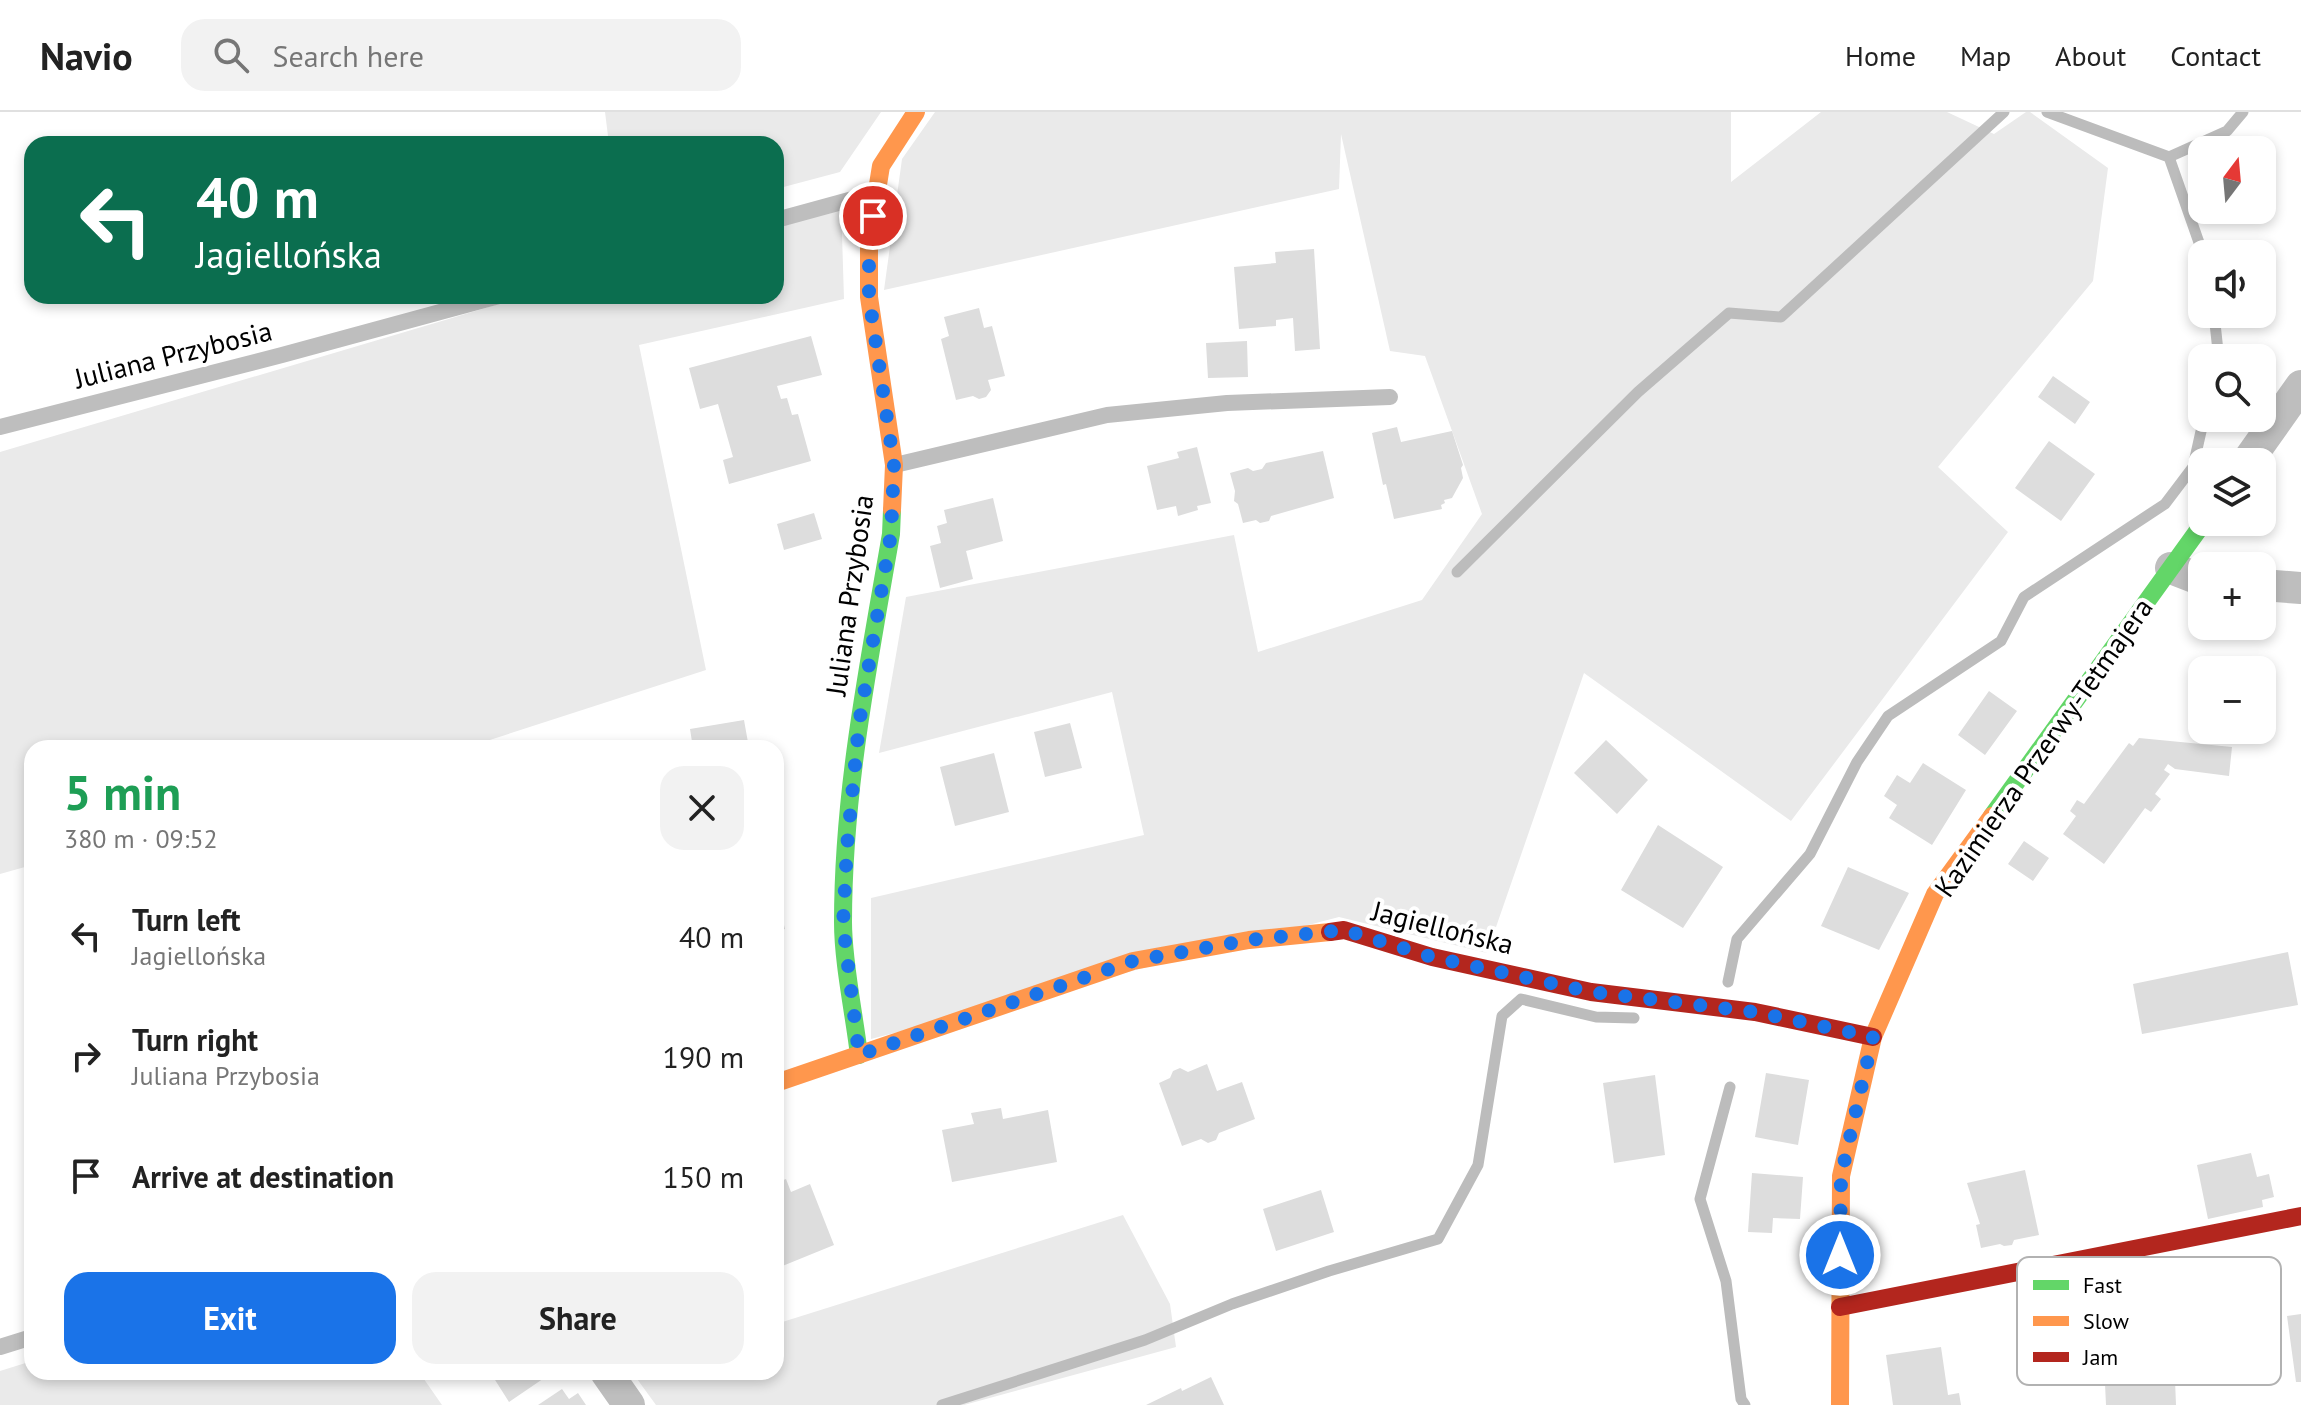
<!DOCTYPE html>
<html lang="en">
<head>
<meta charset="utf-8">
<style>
  body { margin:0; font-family:"PT Sans",sans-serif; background:#f2f2f2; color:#222; height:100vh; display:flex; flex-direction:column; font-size:30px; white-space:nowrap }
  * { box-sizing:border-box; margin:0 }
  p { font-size:26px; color:#767676 }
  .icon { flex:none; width:44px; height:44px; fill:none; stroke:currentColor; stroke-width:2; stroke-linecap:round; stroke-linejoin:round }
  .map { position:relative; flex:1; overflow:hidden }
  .details { position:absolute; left:24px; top:628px; width:760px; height:640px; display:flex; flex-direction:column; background:#fff; border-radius:24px; box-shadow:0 4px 12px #0003 }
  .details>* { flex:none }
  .top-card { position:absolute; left:24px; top:24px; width:760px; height:168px; border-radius:24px; box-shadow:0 4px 12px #0003; background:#0b6e4f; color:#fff; overflow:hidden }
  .needle { width:52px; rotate:16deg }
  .buttons { position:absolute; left:2188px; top:24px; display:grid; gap:16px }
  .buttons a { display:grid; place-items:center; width:88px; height:88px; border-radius:16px; background:#fff; box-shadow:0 4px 12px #0003; font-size:40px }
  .pin { position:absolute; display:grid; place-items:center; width:68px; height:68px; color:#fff; margin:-34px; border:4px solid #fff; border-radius:50%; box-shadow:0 2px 8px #0007 }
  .me { position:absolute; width:88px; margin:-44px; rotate:0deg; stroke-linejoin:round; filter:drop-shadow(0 0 6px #0008) }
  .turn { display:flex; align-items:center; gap:28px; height:168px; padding:0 40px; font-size:36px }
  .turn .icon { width:104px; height:104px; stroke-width:2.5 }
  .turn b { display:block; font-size:56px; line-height:68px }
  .round { display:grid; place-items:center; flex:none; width:84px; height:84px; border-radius:24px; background:#f2f2f2 }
  .overview { display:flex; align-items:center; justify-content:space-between; height:136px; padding:0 40px }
  h1 { font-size:48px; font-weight:700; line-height:60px; color:#1e9e55 }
  .button { display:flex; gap:16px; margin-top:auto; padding:16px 40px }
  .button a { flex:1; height:92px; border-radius:24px; background:#1a73e8; color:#fff; font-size:32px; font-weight:700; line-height:92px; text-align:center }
  .button a+a { background:#f2f2f2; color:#222 }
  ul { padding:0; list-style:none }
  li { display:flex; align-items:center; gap:24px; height:120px; padding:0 40px }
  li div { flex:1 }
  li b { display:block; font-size:30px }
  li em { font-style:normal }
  header { display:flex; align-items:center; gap:48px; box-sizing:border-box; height:112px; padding:0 40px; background:#fff; border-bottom:2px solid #e0e0e0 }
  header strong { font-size:38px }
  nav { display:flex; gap:44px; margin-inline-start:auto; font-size:28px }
  .search { width:560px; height:72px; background:#f2f2f2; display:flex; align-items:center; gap:20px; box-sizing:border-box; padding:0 28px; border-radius:24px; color:#767676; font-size:30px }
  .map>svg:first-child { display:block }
  .green { fill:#eaeaea }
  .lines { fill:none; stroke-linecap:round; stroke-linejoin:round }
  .stream { stroke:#bcbcbc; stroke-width:11 }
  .building { fill:#ddd }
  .lane { stroke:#bebebe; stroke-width:16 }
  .street { stroke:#bebebe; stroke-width:32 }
  .fast { stroke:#63d668; stroke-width:18 }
  .slow { stroke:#ff974d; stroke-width:18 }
  .jam { stroke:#b3261e; stroke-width:18 }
  .route { stroke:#1a73e8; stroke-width:14; stroke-dasharray:0 25.2 }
  .labels { text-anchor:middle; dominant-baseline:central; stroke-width:8; stroke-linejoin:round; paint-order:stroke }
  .street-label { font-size:28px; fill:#000; stroke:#fff }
  .key { fill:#fff; stroke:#b2b2b2; stroke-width:2 }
  .key-label { font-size:22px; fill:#000 }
</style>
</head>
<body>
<header>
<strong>Navio</strong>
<div class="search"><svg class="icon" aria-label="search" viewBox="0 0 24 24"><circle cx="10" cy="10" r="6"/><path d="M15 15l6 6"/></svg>Search here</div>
<nav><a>Home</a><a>Map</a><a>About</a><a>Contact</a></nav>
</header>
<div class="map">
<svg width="2301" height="1293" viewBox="0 0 2301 1293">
  <rect width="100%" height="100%" fill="#fff"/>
  <path class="green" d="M 605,0 L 881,0 L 840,60 L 776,77 L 776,32 L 609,32 Z
    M 935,0 L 1731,0 L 1731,70 L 1821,0 L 1947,0 L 1994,22 L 2026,0 L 2030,0 L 2108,56 L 2093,169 L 1938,355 L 2008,420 L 1791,709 L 1584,561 L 1487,841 L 1339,805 L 871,927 L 871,786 L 1144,723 L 1112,580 L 879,641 L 906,485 L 1234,423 L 1258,540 L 1422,488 L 1482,402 L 1425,244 L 1390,239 L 1341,22 L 1339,77 L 884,178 L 902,47 Z
    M 841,90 L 844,187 L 639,233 L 706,558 L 465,636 L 32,636 L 32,753 L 0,762 L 0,340 L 526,184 L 776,184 L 776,110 Z
    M 1123,1103 L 1170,1192 L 1176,1235 L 964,1293 L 656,1293 L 632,1260 L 776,1260 L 776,1212 Z
    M 32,1249 L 32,1260 L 419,1260 L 442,1293 L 0,1293 L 0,1259 Z"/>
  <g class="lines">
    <path class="stream" d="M 2047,0 L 2169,45 L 2227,19 L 2243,0
      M 2169,45 L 2203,142
      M 2214,202 L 2218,239 L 2216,246
      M 1457,460 L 1638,280 L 1729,201 L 1781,205 L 2004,0
      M 1728,870 L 1737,827 L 1810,742 L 1857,650 L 1888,604 L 2001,529 L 2024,485 L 2165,392 L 2193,355 L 2204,306
      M 1730,975 L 1700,1087 L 1726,1169 L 1741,1287 L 1745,1293
      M 942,1293 L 1145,1228 L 1232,1192 L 1329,1159 L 1438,1127 L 1478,1053 L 1502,904 L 1521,887 L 1596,905 L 1634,906"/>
  </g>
  <path class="building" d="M 2202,54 L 2202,81 L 2189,63 Z
    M 1314,137 L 1320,237 L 1295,239 L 1293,206 L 1276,208 L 1276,214 L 1239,217 L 1234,155 L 1276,151 L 1275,140 Z
    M 979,196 L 984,216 L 992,214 L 1005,264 L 988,268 L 991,278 L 986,285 L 979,287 L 973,284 L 956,288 L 941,227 L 949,224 L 944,205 Z
    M 811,224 L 822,263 L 777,274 L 781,287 L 787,286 L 792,303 L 798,302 L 811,349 L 729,372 L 723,348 L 733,345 L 718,292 L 700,297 L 689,256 Z
    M 1247,229 L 1248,265 L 1208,266 L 1206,231 Z
    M 2053,264 L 2090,290 L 2075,312 L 2038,285 Z
    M 1397,315 L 1401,330 L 1452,319 L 1463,353 L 1461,356 L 1463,366 L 1452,386 L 1444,388 L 1445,391 L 1441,393 L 1442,397 L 1394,407 L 1386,372 L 1383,373 L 1372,321 Z
    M 2049,329 L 2095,362 L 2061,409 L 2015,376 Z
    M 1197,335 L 1211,391 L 1197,394 L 1198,398 L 1178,404 L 1176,394 L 1157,398 L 1147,354 L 1179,346 L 1177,340 Z
    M 1323,339 L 1334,386 L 1271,404 L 1269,409 L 1260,411 L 1256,408 L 1243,411 L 1238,392 L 1234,389 L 1235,379 L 1230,361 L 1248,356 L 1253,359 L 1262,357 L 1266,351 Z
    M 993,386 L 1003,429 L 966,439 L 973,467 L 940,476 L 930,434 L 941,431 L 937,414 L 947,411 L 944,398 Z
    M 814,401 L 822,427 L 784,438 L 777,412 Z
    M 1989,579 L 2017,599 L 1985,643 L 1958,623 Z
    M 744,608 L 749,636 L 693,636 L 690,617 Z
    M 1070,611 L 1082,656 L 1045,665 L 1034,620 Z
    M 2139,626 L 2232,635 L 2229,664 L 2175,657 L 2168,652 L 2164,658 L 2170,662 L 2155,682 L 2161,687 L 2151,700 L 2145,696 L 2104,752 L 2063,722 L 2076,704 L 2070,699 L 2077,688 L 2084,692 L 2129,631 L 2133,634 Z
    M 1606,628 L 1648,668 L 1617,702 L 1574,661 Z
    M 994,641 L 1009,700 L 955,714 L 940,655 Z
    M 1923,651 L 1966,678 L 1932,733 L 1889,706 L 1897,693 L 1884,684 L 1897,663 L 1910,671 Z
    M 1658,713 L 1723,755 L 1683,816 L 1621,778 Z
    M 2024,729 L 2049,746 L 2033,769 L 2008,752 Z
    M 1848,755 L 1909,781 L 1879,838 L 1821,814 Z
    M 776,781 L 785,817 L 776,820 Z
    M 2288,840 L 2298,893 L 2142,922 L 2133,872 Z
    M 1207,952 L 1217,979 L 1242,970 L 1255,1007 L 1219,1021 L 1216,1028 L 1208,1031 L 1201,1027 L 1182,1034 L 1159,971 L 1170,966 L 1173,959 L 1180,956 L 1188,960 Z
    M 1766,961 L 1809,968 L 1798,1033 L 1755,1025 Z
    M 1655,963 L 1665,1043 L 1614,1051 L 1603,971 Z
    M 1001,996 L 1003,1007 L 1048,998 L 1057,1050 L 952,1070 L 942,1018 L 974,1012 L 971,1001 Z
    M 2251,1041 L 2257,1065 L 2269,1062 L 2274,1085 L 2262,1088 L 2263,1095 L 2208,1107 L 2197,1053 Z
    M 2025,1058 L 2039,1123 L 2014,1128 L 2012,1133 L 2004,1134 L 2000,1132 L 1981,1136 L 1976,1113 L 1980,1112 L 1967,1071 Z
    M 1752,1061 L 1803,1065 L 1800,1107 L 1773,1106 L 1772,1121 L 1748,1120 Z
    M 786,1067 L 791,1080 L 810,1072 L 834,1133 L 780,1155 L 776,1145 L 776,1071 Z
    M 1321,1078 L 1334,1120 L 1276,1139 L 1263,1097 Z
    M 2301,1202 L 2301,1270 L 2296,1270 L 2287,1204 Z
    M 2186,1220 L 2191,1261 L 2175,1268 L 2176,1293 L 2106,1293 L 2103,1229 Z
    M 1941,1235 L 1948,1283 L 1959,1281 L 1961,1293 L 1893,1293 L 1886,1243 Z
    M 490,1260 L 553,1260 L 509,1290 Z
    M 1211,1265 L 1224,1293 L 1146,1293 L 1181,1276 L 1182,1279 Z
    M 562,1277 L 569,1287 L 578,1281 L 586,1293 L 538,1293 Z"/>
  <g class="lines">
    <path class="lane" d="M 776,108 L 871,82
      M 0,315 L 282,243 L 499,184
      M 895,353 L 1107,303 L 1227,291 L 1390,285
      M 0,1235 L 32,1225"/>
    <path class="street" d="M 2247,350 L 2301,274
      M 2171,456 L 2202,468
      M 2262,473 L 2301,476
      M 606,1260 L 629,1293"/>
    <path class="fast" d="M 1992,704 L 2204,410
      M 859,943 C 854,901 843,851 843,810 C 843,679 869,550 891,422 L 892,398"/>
    <path class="slow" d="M 892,398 L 894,353 L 869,185 L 869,128 L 881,54 L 916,0
      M 776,971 L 1133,849 L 1249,828 L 1330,820
      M 1840,1293 L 1841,1064 L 1873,925 L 1935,782 L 1992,704"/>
    <path class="jam" d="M 1330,820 L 1344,818 L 1432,845 L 1591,880 L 1755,900 L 1873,925
      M 1840,1195 L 2301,1104"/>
  </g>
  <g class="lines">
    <path class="route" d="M 873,104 L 869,128 L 869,185 L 894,353 L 891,422 L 859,612 L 847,735 L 843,812 L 859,943 L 1133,849 L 1249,828 L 1344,818 L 1432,845 L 1591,880 L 1755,900 L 1873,925 L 1841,1064 L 1840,1143"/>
  </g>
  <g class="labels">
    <g class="street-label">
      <text transform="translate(173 242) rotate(-14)">Juliana Przybosia</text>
      <text transform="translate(849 483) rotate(-82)">Juliana Przybosia</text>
      <text transform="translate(2043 635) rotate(-55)">Kazimierza Przerwy-Tetmajera</text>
      <text transform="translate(1443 815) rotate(14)">Jagiellońska</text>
    </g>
  </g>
  <rect x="2017" y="1145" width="264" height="128" rx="12" class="key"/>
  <rect x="2033" y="1168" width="36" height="10" fill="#63d668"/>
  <rect x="2033" y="1204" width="36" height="10" fill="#ff974d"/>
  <rect x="2033" y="1240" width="36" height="10" fill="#b3261e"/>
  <g class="key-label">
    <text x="2083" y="1181">Fast</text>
    <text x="2083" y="1217">Slow</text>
    <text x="2083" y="1253">Jam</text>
  </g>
</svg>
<div class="buttons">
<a><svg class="needle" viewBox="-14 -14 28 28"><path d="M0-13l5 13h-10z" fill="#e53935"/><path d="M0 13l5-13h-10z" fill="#767676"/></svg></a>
<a><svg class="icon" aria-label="sound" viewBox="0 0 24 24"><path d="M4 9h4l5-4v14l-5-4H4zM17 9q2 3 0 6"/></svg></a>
<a><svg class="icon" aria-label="search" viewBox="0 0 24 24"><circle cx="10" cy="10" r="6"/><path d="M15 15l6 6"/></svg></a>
<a><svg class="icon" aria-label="layers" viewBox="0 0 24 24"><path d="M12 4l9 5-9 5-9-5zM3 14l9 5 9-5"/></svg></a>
<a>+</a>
<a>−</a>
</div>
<div class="pin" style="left:873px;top:104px;background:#d93025"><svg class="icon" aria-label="arrive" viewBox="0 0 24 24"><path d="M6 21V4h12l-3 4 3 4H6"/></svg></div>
<svg class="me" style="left:1840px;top:1143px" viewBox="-20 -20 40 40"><circle r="17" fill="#1a73e8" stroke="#fff" stroke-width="3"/><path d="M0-11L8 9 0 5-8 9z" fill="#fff"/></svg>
<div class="top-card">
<div class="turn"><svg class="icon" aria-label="left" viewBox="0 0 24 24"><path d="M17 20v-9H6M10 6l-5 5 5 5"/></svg><div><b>40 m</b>Jagiellońska</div></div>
</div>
<section class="details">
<div class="overview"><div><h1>5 min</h1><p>380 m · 09:52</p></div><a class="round"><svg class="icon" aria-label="close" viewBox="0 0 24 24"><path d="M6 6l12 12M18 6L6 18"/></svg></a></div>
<ul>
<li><svg class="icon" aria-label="left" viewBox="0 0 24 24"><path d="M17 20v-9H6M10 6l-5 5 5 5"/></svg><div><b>Turn left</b><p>Jagiellońska</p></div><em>40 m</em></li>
<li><svg class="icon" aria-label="right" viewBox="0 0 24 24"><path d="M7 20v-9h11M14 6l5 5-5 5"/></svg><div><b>Turn right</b><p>Juliana Przybosia</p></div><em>190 m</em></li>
<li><svg class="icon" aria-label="arrive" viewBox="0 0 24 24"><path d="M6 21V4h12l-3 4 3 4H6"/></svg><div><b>Arrive at destination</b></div><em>150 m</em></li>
</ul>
<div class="button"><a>Exit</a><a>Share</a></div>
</section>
</div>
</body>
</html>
